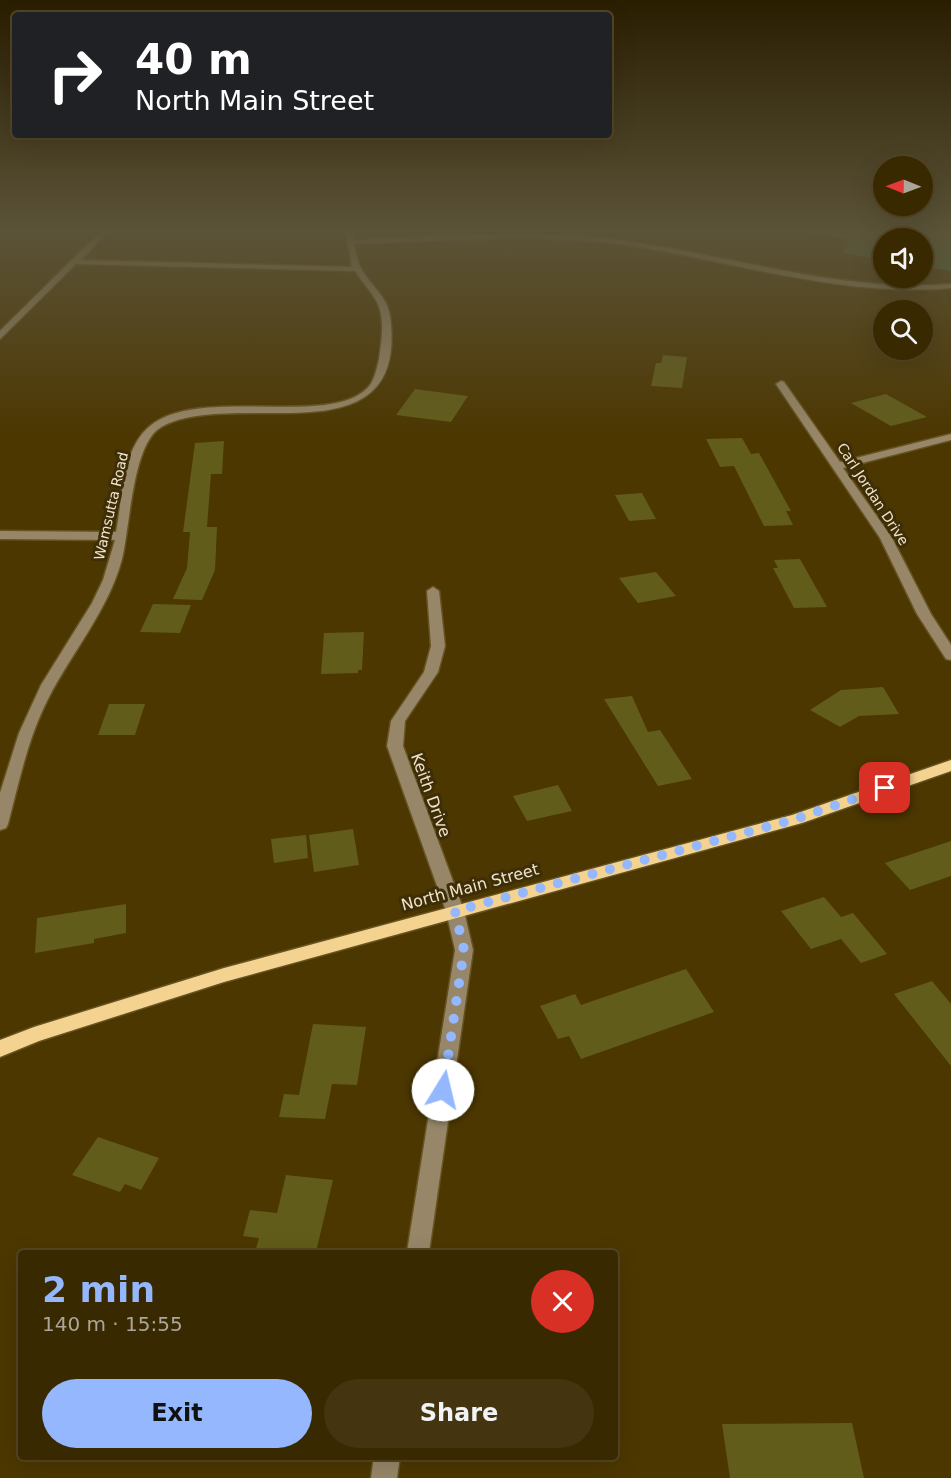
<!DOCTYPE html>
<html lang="en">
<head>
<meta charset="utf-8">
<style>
  body { margin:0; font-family:"DejaVu Sans",sans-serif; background:#443510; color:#f1f3f6; height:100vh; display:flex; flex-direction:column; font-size:22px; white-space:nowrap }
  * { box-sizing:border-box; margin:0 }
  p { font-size:20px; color:#aba699 }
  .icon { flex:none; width:33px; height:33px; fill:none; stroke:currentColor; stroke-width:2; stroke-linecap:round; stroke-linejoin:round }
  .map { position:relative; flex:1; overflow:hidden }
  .drawer { position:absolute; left:18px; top:1250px; width:600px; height:210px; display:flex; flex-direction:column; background:#392901; border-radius:6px; box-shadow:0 6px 24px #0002,0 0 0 2px #534523 }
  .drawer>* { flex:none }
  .hud { position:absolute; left:12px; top:12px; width:600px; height:126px; border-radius:6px; box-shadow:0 6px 24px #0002,0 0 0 2px #534523; background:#202124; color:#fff; overflow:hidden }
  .needle { width:39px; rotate:271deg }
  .controls { position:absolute; left:873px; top:156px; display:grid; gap:12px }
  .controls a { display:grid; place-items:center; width:60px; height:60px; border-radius:50%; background:#392901; box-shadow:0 6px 24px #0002,0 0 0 2px #534523; font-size:30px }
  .pin { position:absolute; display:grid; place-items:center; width:51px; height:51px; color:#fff; margin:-26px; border-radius:12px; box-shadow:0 3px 9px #0006 }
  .me { position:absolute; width:66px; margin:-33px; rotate:9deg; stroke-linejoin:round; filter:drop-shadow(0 0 4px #0008) }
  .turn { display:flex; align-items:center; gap:21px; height:126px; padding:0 24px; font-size:27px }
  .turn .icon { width:78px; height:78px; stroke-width:2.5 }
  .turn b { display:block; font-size:42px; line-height:51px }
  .round { display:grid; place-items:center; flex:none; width:63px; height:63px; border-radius:32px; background:#443510 }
  .headline { display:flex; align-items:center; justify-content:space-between; height:102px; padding:0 24px }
  h1 { font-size:36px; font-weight:800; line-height:45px; color:#94b7fd }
  .action { display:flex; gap:12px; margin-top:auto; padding:12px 24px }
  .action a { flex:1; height:69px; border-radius:36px; background:#94b7fd; color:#111; font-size:24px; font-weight:800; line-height:69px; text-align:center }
  .action a+a { background:#443510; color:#f1f3f6 }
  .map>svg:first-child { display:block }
  .green { fill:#477247 }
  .building { fill:#625c1a }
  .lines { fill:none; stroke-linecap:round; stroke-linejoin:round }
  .minor-casing { stroke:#665321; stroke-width:3 }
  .major-casing { stroke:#665321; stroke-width:3 }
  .minor { fill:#978768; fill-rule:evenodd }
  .major { fill:#f4d391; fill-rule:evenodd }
  .route { stroke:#94b7fd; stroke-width:10; stroke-dasharray:0 18 }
  .labels { text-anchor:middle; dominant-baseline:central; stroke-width:6; stroke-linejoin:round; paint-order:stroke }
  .far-street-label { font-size:14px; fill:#f1e4cc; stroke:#3e2e08 }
  .street-label { font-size:16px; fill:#f1e4cc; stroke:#3e2e08 }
</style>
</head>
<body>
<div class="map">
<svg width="951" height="1478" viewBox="0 0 951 1478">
  <rect width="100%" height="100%" fill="#4c3701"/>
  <path class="green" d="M 787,229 L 951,229 L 951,271 L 923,266 L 922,238 L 884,238 L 883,260 L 843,253 L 850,240 Z"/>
  <path class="building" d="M 663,355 L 687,357 L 682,388 L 651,386 L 656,363 L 661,363 Z
    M 415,389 L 468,396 L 451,422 L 396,415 Z
    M 886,394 L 927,417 L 891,426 L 851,403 Z
    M 742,438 L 751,454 L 759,453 L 791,511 L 786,511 L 793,525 L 764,526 L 734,466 L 720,467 L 706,439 Z
    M 224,441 L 222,474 L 211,474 L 207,527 L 217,527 L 215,570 L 202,600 L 173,599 L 187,568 L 190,532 L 183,532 L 195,443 Z
    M 642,493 L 656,519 L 629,521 L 615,495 Z
    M 800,559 L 827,607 L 794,608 L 773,568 L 778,568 L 774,560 Z
    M 656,572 L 676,596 L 638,603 L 619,578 Z
    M 153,604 L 191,605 L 180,633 L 140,632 Z
    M 364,632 L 362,670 L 358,670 L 358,673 L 321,674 L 324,633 Z
    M 883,687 L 899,714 L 859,716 L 840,727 L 810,710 L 841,690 Z
    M 632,696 L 648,732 L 660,730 L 692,779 L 658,786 L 604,699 Z
    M 109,704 L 145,704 L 135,735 L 98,735 Z
    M 558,785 L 572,811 L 527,821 L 513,796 Z
    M 353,829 L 359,865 L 314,872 L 309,835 Z
    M 306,835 L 308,858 L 274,863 L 271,839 Z
    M 951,841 L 951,876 L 910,890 L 885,863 Z
    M 824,897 L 841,917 L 853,913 L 887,954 L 861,963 L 841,939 L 811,949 L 781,911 Z
    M 126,904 L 126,933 L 94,939 L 94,943 L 35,953 L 37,918 Z
    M 686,969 L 714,1012 L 581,1059 L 569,1036 L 558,1039 L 540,1006 L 575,994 L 581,1005 Z
    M 932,981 L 951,1004 L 951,1066 L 894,994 Z
    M 313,1024 L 366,1027 L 357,1085 L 332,1084 L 325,1119 L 279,1117 L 284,1094 L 299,1095 Z
    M 98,1137 L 159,1158 L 141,1190 L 125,1184 L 120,1192 L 72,1175 Z
    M 286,1175 L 333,1180 L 316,1252 L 255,1252 L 259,1238 L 243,1236 L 250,1210 L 277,1213 Z
    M 852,1423 L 864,1478 L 730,1478 L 722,1424 Z"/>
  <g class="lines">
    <g class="minor-casing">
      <path id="minor" d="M 103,229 L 111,229 L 81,260 L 352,267 L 345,229 L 353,229 L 354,240 C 441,236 530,228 618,240 C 728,254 839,293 951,284 L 951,288 C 839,298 728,259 618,244 C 530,233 442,241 354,244 C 356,253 357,262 362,270 C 371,286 387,296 390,316 C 407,442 283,405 204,415 C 188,417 170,420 157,430 C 132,452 130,526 122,559 C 108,611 72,652 48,699 C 28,738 19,782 8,824 L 6,828 L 0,830 L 0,793 L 19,733 L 41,685 L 92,603 L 103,580 L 115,540 L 0,539 L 0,531 L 116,532 C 123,498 121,450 150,426 C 200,384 335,430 370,385 C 375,378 377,367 379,359 C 382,339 386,314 374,297 C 368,288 361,280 355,271 L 76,264 L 0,339 L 0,331 Z
        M 781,381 L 784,382 L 840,462 L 951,434 L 951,440 L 843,468 L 892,538 L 931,614 L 951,645 L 951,660 L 946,659 L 917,614 L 880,538 L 776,384 Z
        M 433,587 L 439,591 L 445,646 L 438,672 L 405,721 L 403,746 L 464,911 L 473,950 L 429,1252 L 407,1252 L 455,950 L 446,911 L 387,746 L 391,721 L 424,672 L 431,646 L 427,591 Z
        M 374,1456 L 400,1456 L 397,1478 L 371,1478 Z"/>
    </g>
    <g class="major-casing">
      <path id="major" d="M 951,760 L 951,771 L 802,823 L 224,982 L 39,1041 L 0,1057 L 0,1040 L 34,1027 L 224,968 L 792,815 Z"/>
    </g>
    <use href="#minor" class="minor"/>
    <use href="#major" class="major"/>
  </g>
  <linearGradient id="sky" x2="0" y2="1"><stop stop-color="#2a1e01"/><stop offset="0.53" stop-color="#5b5338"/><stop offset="1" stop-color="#5b5338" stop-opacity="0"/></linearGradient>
  <rect width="951" height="436" fill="url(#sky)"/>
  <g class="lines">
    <path class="route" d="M 443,1090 L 464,950 L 455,911 L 796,819 L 885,788"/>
  </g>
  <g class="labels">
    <g class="far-street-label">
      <text transform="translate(873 494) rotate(57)">Carl Jordan Drive</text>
      <text transform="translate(111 506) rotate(-77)">Wamsutta Road</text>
    </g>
    <g class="street-label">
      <text transform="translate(431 795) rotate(70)">Keith Drive</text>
      <text transform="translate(470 887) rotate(-15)">North Main Street</text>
    </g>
  </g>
</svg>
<div class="controls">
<a><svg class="needle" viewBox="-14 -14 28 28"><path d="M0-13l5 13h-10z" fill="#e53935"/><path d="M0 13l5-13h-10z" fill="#aba699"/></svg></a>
<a><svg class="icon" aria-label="sound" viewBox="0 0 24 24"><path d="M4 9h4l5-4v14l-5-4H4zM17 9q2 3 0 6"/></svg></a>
<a><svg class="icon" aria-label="search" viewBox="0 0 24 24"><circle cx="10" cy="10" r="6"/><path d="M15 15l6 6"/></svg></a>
</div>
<div class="pin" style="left:885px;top:788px;background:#d93025"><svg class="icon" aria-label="arrive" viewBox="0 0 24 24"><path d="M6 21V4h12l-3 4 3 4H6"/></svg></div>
<svg class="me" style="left:443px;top:1090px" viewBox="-20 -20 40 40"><circle r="19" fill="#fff"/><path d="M0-13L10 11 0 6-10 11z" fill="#94b7fd"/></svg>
<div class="hud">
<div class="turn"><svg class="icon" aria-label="right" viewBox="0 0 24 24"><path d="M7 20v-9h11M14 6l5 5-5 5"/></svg><div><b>40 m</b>North Main Street</div></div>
</div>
<section class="drawer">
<div class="headline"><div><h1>2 min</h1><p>140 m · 15:55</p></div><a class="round" style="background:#d93025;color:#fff"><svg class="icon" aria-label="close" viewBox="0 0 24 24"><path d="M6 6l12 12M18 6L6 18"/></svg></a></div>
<div class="action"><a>Exit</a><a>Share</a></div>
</section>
</div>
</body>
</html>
